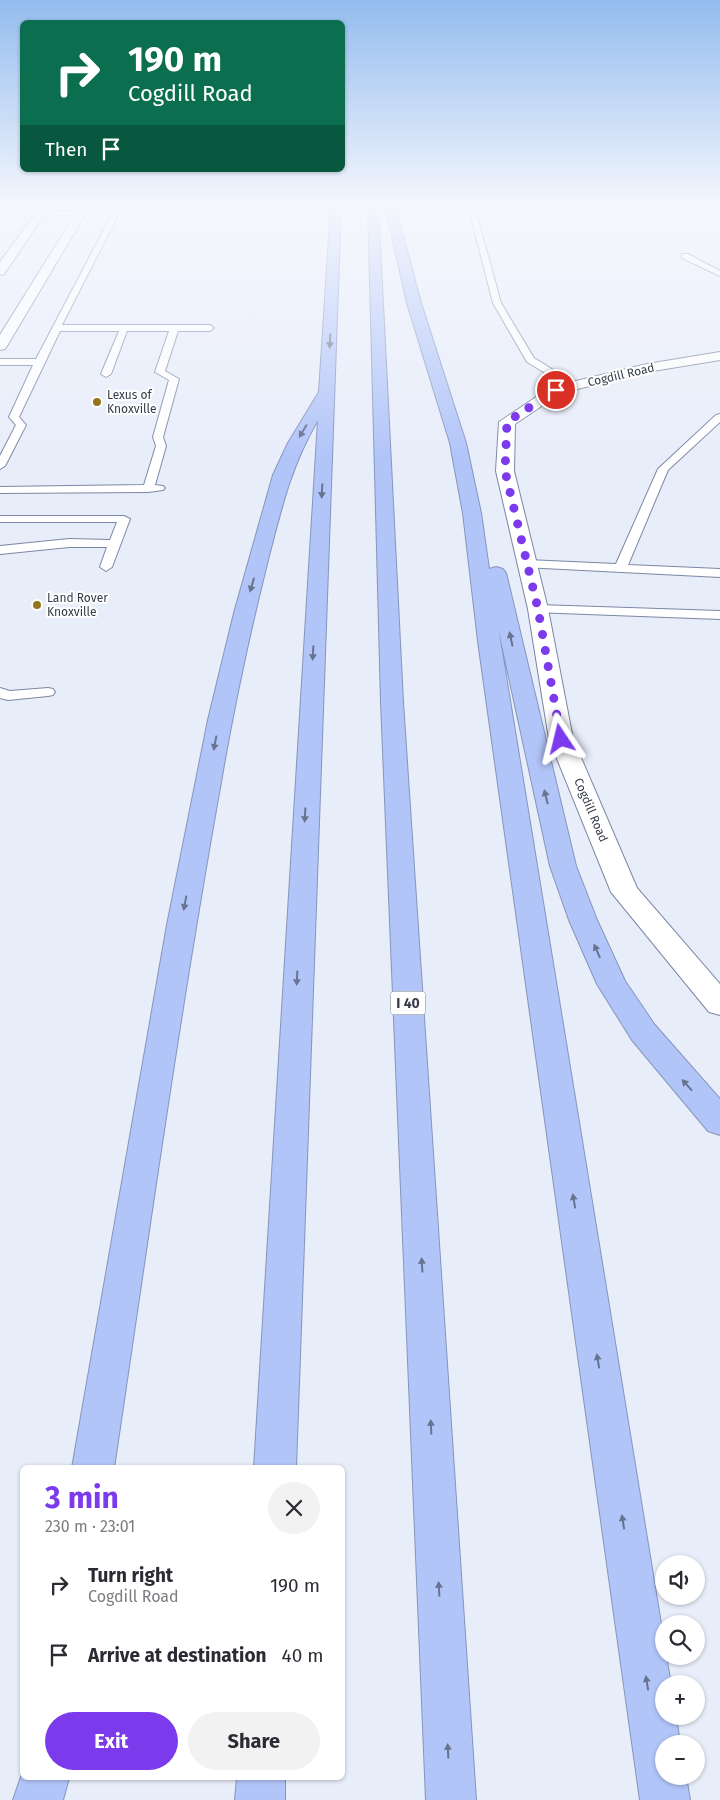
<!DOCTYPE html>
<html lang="en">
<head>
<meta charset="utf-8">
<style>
  body { margin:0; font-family:"Fira Sans",sans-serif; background:#f2f2f3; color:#2b2b33; height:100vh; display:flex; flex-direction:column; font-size:19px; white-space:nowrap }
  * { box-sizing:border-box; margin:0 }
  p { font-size:16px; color:#7c7c81 }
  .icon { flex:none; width:28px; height:28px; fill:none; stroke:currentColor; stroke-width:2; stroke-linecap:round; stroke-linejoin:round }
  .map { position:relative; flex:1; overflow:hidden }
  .sheet { position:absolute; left:20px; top:1465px; width:325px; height:315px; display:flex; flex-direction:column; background:#fff; border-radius:8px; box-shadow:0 1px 4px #0004 }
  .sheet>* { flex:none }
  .top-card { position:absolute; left:20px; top:20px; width:325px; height:152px; border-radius:8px; box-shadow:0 1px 4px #0004; background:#0b6e4f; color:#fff; overflow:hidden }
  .fabs { position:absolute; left:655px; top:1555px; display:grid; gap:10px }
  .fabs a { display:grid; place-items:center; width:50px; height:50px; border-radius:50%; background:#fff; box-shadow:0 1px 4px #0004; font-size:25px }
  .pin { position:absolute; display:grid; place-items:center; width:42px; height:42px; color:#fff; margin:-21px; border:2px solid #fff; border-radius:50%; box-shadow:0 1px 5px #0007 }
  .me { position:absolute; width:55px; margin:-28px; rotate:350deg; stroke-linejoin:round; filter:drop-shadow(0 0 4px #0008) }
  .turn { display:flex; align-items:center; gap:18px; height:105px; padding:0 25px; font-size:22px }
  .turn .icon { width:65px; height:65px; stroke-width:2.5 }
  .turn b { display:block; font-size:35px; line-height:42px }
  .then { display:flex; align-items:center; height:48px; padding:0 25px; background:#0003; gap:10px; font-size:19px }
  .round { display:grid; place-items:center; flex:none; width:52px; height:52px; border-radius:26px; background:#f2f2f3 }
  .head { display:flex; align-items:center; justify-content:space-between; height:85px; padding:0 25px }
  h1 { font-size:30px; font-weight:700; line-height:38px; color:#7c3aed }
  .primary-button { display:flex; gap:10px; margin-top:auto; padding:10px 25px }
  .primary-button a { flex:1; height:58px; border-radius:30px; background:#7c3aed; color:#fff; font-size:20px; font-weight:700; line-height:58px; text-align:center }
  .primary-button a+a { background:#f2f2f3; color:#2b2b33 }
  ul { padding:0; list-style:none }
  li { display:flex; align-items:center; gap:15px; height:70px; padding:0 25px }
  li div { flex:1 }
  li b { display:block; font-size:19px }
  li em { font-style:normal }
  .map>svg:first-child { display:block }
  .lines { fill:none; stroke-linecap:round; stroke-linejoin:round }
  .service-casing { stroke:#7b87a4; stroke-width:2 }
  .tertiary-casing { stroke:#7b87a4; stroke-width:2 }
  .motorway-casing { stroke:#8795bb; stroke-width:2 }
  .service { fill:#fff; fill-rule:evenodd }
  .tertiary { fill:#fff; fill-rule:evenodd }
  .motorway { fill:#b2c5f9; fill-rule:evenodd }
  .oneway { fill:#68738f }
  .route { stroke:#7c3aed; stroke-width:9; stroke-dasharray:0 16.2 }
  .poi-dot { fill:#93751c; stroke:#fff; stroke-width:2 }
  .labels { text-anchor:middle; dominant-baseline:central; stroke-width:4; stroke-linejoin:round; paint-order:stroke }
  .far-street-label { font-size:12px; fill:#373c48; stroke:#fff }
  .far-poi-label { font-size:12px; fill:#373c48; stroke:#fff; text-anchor:start }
  .shield { fill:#fff; stroke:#73767f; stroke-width:1 }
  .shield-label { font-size:14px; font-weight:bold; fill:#373c48 }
</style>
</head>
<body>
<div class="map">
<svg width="720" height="1800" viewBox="0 0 720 1800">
  <rect width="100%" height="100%" fill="#e8edfa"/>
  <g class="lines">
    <g class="service-casing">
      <path id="service" d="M 468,205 L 474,205 L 501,303 L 534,358 L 576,384 L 576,388 L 570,388 L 527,362 L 493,303 Z
        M 116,206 L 119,208 L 113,212 L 118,215 L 62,325 L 210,325 L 214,328 L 210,331 L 178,331 L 165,371 L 179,379 L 163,437 L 166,446 L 155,485 L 163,486 L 165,488 L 163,490 L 148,492 L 0,493 L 0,487 L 144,485 L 156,446 L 153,437 L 169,380 L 155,372 L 169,331 L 127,331 L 111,374 L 106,377 L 101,374 L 119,331 L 60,331 L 19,417 L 26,425 L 5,466 L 0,469 L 0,456 L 16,425 L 9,417 L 33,365 L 0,365 L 0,359 L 36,359 L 111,216 L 106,214 L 0,217 L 0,213 L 96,211 Z
        M 682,254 L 688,254 L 720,271 L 720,276 L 682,258 Z
        M 720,414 L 720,422 L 668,470 L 628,565 L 720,569 L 720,577 L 523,567 L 521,564 L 523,561 L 527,560 L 616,564 L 658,469 L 716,415 Z
        M 0,516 L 124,516 L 130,519 L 112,567 L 106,571 L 100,567 L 107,547 L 69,547 L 0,554 L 0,546 L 69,539 L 110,540 L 117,522 L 0,522 Z
        M 538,605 L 720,611 L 720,619 L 533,612 L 531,609 L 533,606 Z
        M 0,688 L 10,691 L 48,688 L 53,689 L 55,692 L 53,695 L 48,696 L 8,700 L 0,698 Z"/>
    </g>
    <g class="tertiary-casing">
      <path id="tertiary" d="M 38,205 L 48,205 L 45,214 L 4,274 L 0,275 L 0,262 L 35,214 Z
        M 78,205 L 88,205 L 86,213 L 7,346 L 5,349 L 0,350 L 0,335 L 76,213 Z
        M 720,352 L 720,360 L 647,372 L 561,393 L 515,424 L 514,471 L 548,609 L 573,739 L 637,888 L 720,984 L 720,1015 L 709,1012 L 611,892 L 549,739 L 528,609 L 496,471 L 499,422 L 551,387 L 647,364 Z"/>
    </g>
    <g class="motorway-casing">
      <path id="motorway" d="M 331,205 L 341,205 L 296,1468 L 254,1468 L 318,420 C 291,466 282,506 269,556 C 250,631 234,706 221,782 C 180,1010 148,1239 114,1468 L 72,1468 L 167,925 L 208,720 L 234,613 L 273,475 L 288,443 L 319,392 Z
        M 368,205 L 378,205 L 403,702 L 476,1800 L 426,1800 L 381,702 Z
        M 385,205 L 395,205 L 421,303 L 466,443 L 481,513 L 489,569 L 496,567 L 503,569 L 506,573 L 576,866 L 597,920 L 625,981 L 654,1024 L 720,1099 L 720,1135 L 708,1131 L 632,1040 L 597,984 L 569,920 L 550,866 L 498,627 L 664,1642 L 664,1656 L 666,1656 L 671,1684 L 664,1684 L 664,1716 L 676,1716 L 680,1744 L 664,1744 L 664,1776 L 686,1776 L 690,1800 L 640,1800 L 478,641 L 463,513 L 450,443 L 407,303 Z
        M 22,1774 L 22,1778 L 69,1778 L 63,1800 L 13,1800 Z
        M 237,1778 L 285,1778 L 285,1800 L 235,1800 Z"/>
    </g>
    <use href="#service" class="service"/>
    <use href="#tertiary" class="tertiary"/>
    <use href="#motorway" class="motorway"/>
  </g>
  <defs><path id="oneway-solid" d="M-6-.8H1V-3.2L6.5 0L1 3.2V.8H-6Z" transform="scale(1.25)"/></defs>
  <g class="oneway">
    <use href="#oneway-solid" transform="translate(330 341) rotate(92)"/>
    <use href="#oneway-solid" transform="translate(303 431) rotate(121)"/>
    <use href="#oneway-solid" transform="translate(322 491) rotate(93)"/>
    <use href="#oneway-solid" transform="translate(252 585) rotate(106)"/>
    <use href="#oneway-solid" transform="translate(511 639) rotate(-102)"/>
    <use href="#oneway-solid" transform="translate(313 653) rotate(93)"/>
    <use href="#oneway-solid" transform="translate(215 743) rotate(101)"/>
    <use href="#oneway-solid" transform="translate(546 797) rotate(-104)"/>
    <use href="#oneway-solid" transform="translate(305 815) rotate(93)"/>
    <use href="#oneway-solid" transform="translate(185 903) rotate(101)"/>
    <use href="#oneway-solid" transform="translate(597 951) rotate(-114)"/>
    <use href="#oneway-solid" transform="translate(297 978) rotate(93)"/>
    <use href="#oneway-solid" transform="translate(687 1085) rotate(-132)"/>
    <use href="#oneway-solid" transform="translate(574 1201) rotate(-99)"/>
    <use href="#oneway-solid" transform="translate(422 1265) rotate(-93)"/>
    <use href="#oneway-solid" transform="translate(598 1361) rotate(-99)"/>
    <use href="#oneway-solid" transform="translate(431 1427) rotate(-93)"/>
    <use href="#oneway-solid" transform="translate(623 1522) rotate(-99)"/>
    <use href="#oneway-solid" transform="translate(439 1589) rotate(-93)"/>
    <use href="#oneway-solid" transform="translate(647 1683) rotate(-99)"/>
    <use href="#oneway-solid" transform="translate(448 1751) rotate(-93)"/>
  </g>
  <linearGradient id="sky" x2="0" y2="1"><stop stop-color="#93bcee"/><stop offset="0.45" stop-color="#f5f7fd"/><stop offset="1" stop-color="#f5f7fd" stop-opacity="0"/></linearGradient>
  <rect width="720" height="457" fill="url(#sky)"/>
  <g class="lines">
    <path class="route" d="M 556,390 L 507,422 L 505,471 L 538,609 L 561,739"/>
  </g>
  <g class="poi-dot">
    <circle cx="97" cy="402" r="5"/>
    <circle cx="37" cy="605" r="5"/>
  </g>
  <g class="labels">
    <g class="far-street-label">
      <text transform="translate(621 375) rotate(-13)">Cogdill Road</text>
      <text transform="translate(591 810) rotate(67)">Cogdill Road</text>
    </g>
    <g class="far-poi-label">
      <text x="107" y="395">Lexus of<tspan x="107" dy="14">Knoxville</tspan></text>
      <text x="47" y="598">Land Rover<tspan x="47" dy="14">Knoxville</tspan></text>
    </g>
    <rect class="shield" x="390.5" y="991.5" width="35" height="23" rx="4"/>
    <g class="shield-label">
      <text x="408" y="1003">I 40</text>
    </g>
  </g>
</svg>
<div class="fabs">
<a><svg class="icon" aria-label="sound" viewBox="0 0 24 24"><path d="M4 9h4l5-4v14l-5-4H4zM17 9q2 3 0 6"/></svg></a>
<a><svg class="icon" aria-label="search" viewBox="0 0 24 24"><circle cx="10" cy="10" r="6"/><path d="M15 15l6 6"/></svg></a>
<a>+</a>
<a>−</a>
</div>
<div class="pin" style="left:556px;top:390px;background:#d93025"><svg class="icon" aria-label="arrive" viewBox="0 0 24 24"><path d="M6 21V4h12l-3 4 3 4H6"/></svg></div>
<svg class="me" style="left:561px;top:739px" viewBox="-20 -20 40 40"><path d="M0-17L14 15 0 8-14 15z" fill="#7c3aed" stroke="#fff" stroke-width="4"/></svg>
<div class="top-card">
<div class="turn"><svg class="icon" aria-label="right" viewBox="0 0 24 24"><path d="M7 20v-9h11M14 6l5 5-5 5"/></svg><div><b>190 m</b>Cogdill Road</div></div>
<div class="then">Then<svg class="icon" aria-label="arrive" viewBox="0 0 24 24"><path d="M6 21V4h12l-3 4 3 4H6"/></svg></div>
</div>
<section class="sheet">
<div class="head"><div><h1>3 min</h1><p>230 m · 23:01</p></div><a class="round"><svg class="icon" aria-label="close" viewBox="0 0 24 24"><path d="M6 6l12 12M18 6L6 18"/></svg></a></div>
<ul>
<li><svg class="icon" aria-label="right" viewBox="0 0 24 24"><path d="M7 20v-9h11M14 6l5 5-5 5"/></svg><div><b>Turn right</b><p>Cogdill Road</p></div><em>190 m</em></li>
<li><svg class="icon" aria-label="arrive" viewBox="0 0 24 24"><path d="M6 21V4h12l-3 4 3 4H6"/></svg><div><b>Arrive at destination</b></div><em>40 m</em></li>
</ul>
<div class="primary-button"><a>Exit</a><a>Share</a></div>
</section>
</div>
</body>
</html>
